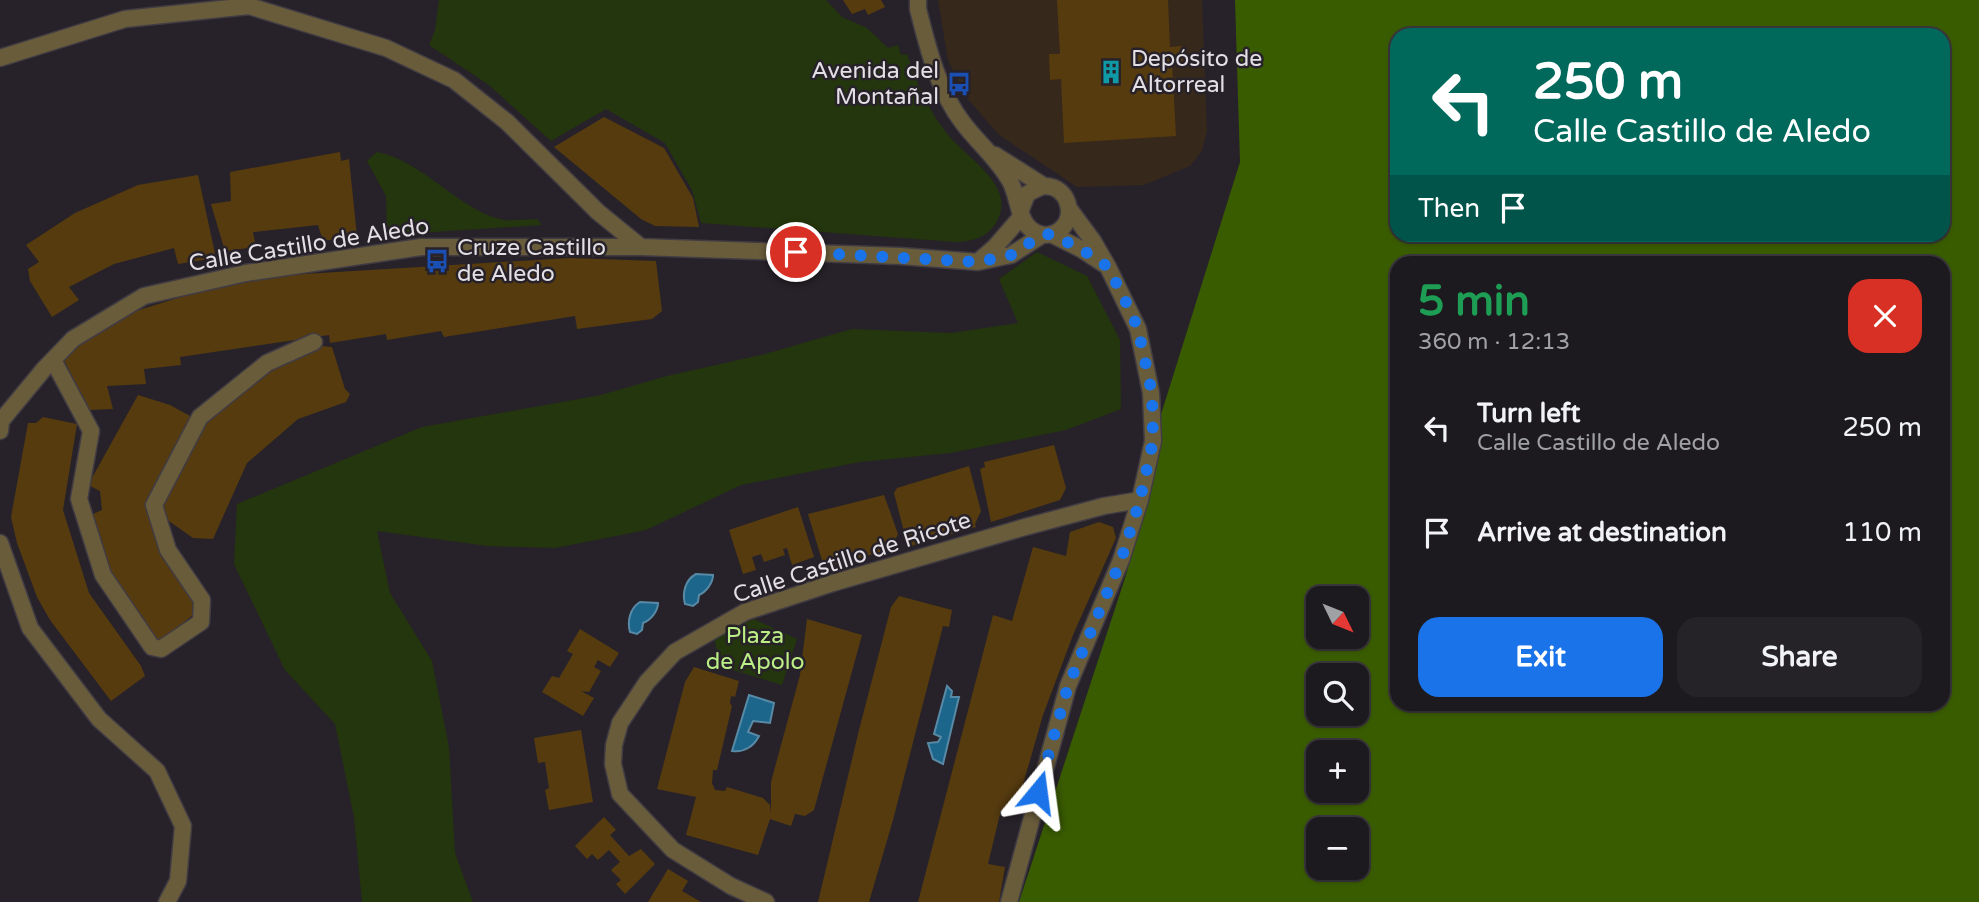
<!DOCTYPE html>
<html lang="en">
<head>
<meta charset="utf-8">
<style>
  body { margin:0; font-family:"Varela Round",sans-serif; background:#252328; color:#f1f3f6; height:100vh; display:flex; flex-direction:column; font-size:26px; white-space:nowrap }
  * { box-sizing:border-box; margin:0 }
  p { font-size:23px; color:#a0a1a4 }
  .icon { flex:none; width:38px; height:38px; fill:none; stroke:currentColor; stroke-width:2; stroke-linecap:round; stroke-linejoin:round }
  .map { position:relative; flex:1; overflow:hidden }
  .side { position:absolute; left:1390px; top:256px; width:560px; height:455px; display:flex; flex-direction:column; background:#1d1a1f; border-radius:21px; box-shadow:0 2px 5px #0004,0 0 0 2px #3b383d }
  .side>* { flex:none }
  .banner { position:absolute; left:1390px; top:28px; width:560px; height:214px; border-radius:21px; box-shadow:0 2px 5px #0004,0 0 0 2px #3b383d; background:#00695c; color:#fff; overflow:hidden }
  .needle { width:46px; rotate:133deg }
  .fabs { position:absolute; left:1306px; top:586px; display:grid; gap:14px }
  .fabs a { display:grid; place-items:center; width:63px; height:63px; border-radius:14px; background:#1d1a1f; box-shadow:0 2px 5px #0004,0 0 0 2px #3b383d; font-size:35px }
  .pin { position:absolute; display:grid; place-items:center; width:60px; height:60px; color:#fff; margin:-30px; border:4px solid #fff; border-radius:50%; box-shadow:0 2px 7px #0007 }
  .me { position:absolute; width:77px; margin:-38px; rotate:16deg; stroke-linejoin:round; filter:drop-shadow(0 0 5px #0008) }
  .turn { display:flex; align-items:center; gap:24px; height:147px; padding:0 28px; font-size:32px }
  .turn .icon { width:91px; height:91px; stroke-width:2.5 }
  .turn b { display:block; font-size:49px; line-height:60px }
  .then { display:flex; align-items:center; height:66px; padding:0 28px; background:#0003; gap:14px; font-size:26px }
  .round { display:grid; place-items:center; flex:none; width:74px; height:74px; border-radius:21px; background:#252328 }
  .summary { display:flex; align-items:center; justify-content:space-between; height:119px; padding:0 28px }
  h1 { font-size:42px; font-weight:800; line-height:52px; color:#1e9e55 }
  .action { display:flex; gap:14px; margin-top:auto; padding:14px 28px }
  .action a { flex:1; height:80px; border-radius:21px; background:#1a73e8; color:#fff; font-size:28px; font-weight:800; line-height:80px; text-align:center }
  .action a+a { background:#252328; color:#f1f3f6 }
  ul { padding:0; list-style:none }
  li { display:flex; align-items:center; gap:21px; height:105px; padding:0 28px }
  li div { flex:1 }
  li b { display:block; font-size:26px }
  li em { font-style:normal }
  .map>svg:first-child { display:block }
  .industrial { fill:#37281c }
  .green { fill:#24360d }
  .forest { fill:#3a5c00; fill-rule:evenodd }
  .water { fill:#1c668c; stroke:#588aa6; stroke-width:2 }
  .building { fill:#563b0f }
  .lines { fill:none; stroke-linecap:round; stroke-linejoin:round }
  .minor-casing { stroke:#413c43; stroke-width:19 }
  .minor { stroke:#695c3b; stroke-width:16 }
  .route { stroke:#1a73e8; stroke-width:12; stroke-dasharray:0 21.6 }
  .labels { text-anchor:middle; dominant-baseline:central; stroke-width:5; stroke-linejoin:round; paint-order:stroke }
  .poi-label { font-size:23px; fill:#e3dfe4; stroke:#272229; text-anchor:start }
  .street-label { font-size:23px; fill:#e3dfe4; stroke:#272229 }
  .park-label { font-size:23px; fill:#bbee84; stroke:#272229 }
</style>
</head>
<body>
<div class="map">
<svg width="1979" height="902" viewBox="0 0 1979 902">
  <rect width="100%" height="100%" fill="#272229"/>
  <path class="industrial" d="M 938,0 L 1202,0 L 1207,131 L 1202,151 L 1190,166 L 1144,185 L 1077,187 L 999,135 L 967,98 L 948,60 Z"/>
  <path class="green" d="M 439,0 L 826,0 L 842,17 L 867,28 L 888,48 L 898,45 L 901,55 L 907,54 C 916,81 927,108 945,131 C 964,157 1017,184 997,221 C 988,238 973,241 956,242 L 701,223 L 692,190 L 665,143 L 606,109 L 551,141 L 489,85 L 429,45 L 435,30 Z
    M 377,152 C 421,160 456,207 499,219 C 510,222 526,219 537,219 L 542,225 L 387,235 L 386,196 L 367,161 Z
    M 1037,252 L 1087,276 L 1120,340 L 1121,409 L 1066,430 L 950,453 L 860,462 L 741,485 L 646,530 L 555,548 L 488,546 L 377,531 L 390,593 L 432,661 L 449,747 L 455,853 L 473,902 L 362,902 L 354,817 L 335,724 L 285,670 L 234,564 L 237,504 L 422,427 L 601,395 L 667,376 L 765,354 L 852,329 L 951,333 L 1018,323 L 999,279 Z
    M 754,619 L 797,639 L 782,685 L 720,666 L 714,637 Z"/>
  <path class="forest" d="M 1235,0 L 1979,0 L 1979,902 L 1019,902 L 1127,572 L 1148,456 L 1240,162 ZM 1396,35 L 1942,35 L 1942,234 L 1396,234 ZM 1396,262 L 1942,262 L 1942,704 L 1396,704 ZM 1318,598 L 1356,598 L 1356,637 L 1318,637 ZM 1318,676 L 1356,676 L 1356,714 L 1318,714 ZM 1318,752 L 1356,752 L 1356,791 L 1318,791 ZM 1318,830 L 1356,830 L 1356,868 L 1318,868 Z"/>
  <path class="water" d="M 696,574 L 713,575 C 713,583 706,592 699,595 L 698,602 L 693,606 L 685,604 C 682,593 685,580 696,574 Z
    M 640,602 L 658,603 C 658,611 651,620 643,623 L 642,630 L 637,634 L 630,632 C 627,621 630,608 640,602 Z
    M 947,686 L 952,691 L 951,697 L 959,697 L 943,764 L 933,759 L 928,743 L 938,742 L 941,737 L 934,734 Z
    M 749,695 L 774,703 L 770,723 L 753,721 L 748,732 L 759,736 C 754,746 744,753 732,751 Z"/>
  <path class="building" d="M 843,0 L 881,0 L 885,7 L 868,15 L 865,9 L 852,14 Z
    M 1057,0 L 1168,0 L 1170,47 L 1182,46 L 1183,64 L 1172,64 L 1176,136 L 1064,143 L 1061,79 L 1050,80 L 1049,54 L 1060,54 Z
    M 604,117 L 664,148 L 693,198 L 699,227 L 655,226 L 641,219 L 554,147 Z
    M 340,152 L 341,161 L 349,159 L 357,236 L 323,241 L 318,225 L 253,232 L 256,247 L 225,251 L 211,204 L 231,201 L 230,172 Z
    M 198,175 L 216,258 L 178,264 L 174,248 L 114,264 L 69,287 L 79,300 L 52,317 L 30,281 L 28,269 L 39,262 L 26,245 L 75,213 L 138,185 Z
    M 570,258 L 656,261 L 662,311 L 652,319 L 577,329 L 575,316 L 444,337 L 441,331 L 387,340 L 386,334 L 330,343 L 329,335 L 180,357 L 181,365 L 144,369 L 146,384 L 107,386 L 113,409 L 89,410 L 62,356 L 82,339 L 123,315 L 200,291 L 271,276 Z
    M 321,346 L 332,347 L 345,389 L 350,394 L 346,402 L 298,419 L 247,463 L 213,539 L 193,538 L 166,519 L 163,504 L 205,424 L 274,367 Z
    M 138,395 L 170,405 L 192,417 L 146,507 L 164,557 L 194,603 L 193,615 L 164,638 L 154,641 L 109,573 L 91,515 L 102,510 L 100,491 L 88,485 Z
    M 43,417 L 77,424 L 63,510 L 89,593 L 141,666 L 145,676 L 111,701 L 50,620 L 37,597 L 17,543 L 11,517 L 28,423 L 36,423 Z
    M 1054,445 L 1066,488 L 1060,500 L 991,522 L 980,469 L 985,467 L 984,462 Z
    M 969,466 L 981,511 L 975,524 L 976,527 L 911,546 L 907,543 L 894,493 L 897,488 Z
    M 884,495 L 898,534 L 890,550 L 824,567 L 808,514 Z
    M 798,507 L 814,557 L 792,565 L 787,548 L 783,549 L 785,555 L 764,562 L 761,554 L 752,557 L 756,570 L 743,574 L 729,530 Z
    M 1099,522 L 1113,527 L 1116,538 L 1073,635 L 1043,715 L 1018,802 L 1001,810 L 988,864 L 1005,867 L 999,902 L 918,902 L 993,615 L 1012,621 L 1033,547 L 1066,556 L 1070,532 Z
    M 899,596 L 952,610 L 949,627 L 943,626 L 893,820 L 869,902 L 818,902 L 859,730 L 891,607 Z
    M 807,619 L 862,635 L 814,810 L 805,816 L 795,814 L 791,826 L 770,819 L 758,855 L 686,835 L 696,797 L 657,789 L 685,682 L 694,667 L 739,681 L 735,697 L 731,696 L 730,703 L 732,706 L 717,770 L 713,770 L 712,783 L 715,790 L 725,791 L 727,787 L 763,798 L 770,805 L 771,814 L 771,782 L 800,675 Z
    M 580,629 L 619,653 L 610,667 L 598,660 L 594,667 L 601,671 L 589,692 L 581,691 L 594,698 L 583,716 L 542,692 L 552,676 L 559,678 L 573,654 L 567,651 Z
    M 581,730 L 593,802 L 549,810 L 545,790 L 549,788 L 545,762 L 538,763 L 534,738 Z
    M 604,817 L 616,830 L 610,835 L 629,856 L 641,849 L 655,864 L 625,894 L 616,884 L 621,880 L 611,870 L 620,862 L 609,850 L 598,860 L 592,854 L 587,859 L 575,846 Z
    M 668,869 L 688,881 L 682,891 L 701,902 L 648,902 Z"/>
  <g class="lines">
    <g class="minor-casing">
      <path id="minor" d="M 918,0 L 918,9 C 928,48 938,91 963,123 C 978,143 998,159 1010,181 C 1020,199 1017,227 1040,234 C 1047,236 1055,234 1060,230 C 1077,216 1068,187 1046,186 C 1040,186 1033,191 1027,194 L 1020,212
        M 0,58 L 125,19 L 249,6 L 386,48 L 454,80 L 507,122 L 598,212 L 641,247
        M 995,155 L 1044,186
        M 1051,234 L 1081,249 L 1104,264
        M 980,260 L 995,247 L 1021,217
        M 53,360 L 91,431 L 79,499 L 103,575 L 152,647 L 161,649 L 201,622 L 202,600 L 168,550 L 154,505 L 200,417 L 267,363 L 314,342
        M 0,431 L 1,421 L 44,369 L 73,339 L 144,296 L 246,273 L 421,247 L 641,247 L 900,256 L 978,262 L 1011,255 L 1042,235
        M 0,543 L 30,628 L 99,719 L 157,771 L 183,826 L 178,881 L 167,902
        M 766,902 L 731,886 L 673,850 L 620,794 L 613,764 L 614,745 L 620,723 L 647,682 L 675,652 L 745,612 L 833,583 L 1025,527 L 1104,506 L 1140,500
        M 1009,902 L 1068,686 L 1121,560 L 1140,500 L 1153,441 L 1151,393 L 1138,329 L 1108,267 L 1093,241 L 1070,210"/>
    </g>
    <use href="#minor" class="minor"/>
  </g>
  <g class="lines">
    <path class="route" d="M 796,252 L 978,262 L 1011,255 L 1042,235 L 1051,234 L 1081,249 L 1108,267 L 1130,310 L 1138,329 L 1152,393 L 1153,441 L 1140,500 L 1121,560 L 1068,686 L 1038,792"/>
  </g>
  <defs>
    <g id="building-bare" transform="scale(1.89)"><path d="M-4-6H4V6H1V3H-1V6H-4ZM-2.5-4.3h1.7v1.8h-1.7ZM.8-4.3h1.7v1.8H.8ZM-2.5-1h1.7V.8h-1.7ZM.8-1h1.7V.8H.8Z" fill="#0f9aa8" stroke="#272229" stroke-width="2.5" paint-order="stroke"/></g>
    <g id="bus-bare" transform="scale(1.89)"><path d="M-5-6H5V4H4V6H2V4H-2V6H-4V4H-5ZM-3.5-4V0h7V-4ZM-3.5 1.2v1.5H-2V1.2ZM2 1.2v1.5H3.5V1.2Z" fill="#1a4fb4" stroke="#272229" stroke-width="2.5" paint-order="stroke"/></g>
  </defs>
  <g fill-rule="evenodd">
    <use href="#building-bare" x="1111" y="72"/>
    <use href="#bus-bare" x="959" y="84"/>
    <use href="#bus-bare" x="437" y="261"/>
  </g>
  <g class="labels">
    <g class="poi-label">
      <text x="1131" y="59">Depósito de<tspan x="1131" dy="26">Altorreal</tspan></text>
      <text x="939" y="71" text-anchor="end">Avenida del<tspan x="939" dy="26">Montañal</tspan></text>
      <text x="457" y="248">Cruze Castillo<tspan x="457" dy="26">de Aledo</tspan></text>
    </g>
    <g class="street-label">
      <text transform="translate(309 245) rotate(-9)">Calle Castillo de Aledo</text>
      <text transform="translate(852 558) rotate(-18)">Calle Castillo de Ricote</text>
    </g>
    <g class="park-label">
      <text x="755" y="636">Plaza<tspan x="755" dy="26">de Apolo</tspan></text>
    </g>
  </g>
</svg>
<div class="fabs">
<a><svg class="needle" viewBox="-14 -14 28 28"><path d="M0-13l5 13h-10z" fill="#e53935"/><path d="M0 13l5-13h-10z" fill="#a0a1a4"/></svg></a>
<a><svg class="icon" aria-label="search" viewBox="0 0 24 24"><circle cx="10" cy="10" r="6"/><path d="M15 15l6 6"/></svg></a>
<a>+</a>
<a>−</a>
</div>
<div class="pin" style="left:796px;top:252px;background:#d93025"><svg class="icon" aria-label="arrive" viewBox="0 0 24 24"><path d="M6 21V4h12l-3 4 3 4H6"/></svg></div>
<svg class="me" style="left:1038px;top:792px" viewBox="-20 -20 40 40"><path d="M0-17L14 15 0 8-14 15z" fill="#1a73e8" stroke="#fff" stroke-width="4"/></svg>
<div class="banner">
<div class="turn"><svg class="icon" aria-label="left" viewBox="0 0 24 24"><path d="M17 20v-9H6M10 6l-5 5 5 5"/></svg><div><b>250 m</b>Calle Castillo de Aledo</div></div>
<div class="then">Then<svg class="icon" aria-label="arrive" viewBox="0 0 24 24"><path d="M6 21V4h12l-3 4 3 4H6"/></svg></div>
</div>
<section class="side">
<div class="summary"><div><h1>5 min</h1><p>360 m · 12:13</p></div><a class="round" style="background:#d93025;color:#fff"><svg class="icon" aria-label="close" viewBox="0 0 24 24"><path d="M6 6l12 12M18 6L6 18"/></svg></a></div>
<ul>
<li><svg class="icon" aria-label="left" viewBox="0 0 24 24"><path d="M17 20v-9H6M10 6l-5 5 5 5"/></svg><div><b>Turn left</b><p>Calle Castillo de Aledo</p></div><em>250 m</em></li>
<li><svg class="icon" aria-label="arrive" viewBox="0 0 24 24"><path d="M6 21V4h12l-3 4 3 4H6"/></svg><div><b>Arrive at destination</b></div><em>110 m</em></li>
</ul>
<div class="action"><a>Exit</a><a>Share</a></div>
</section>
</div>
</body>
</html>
